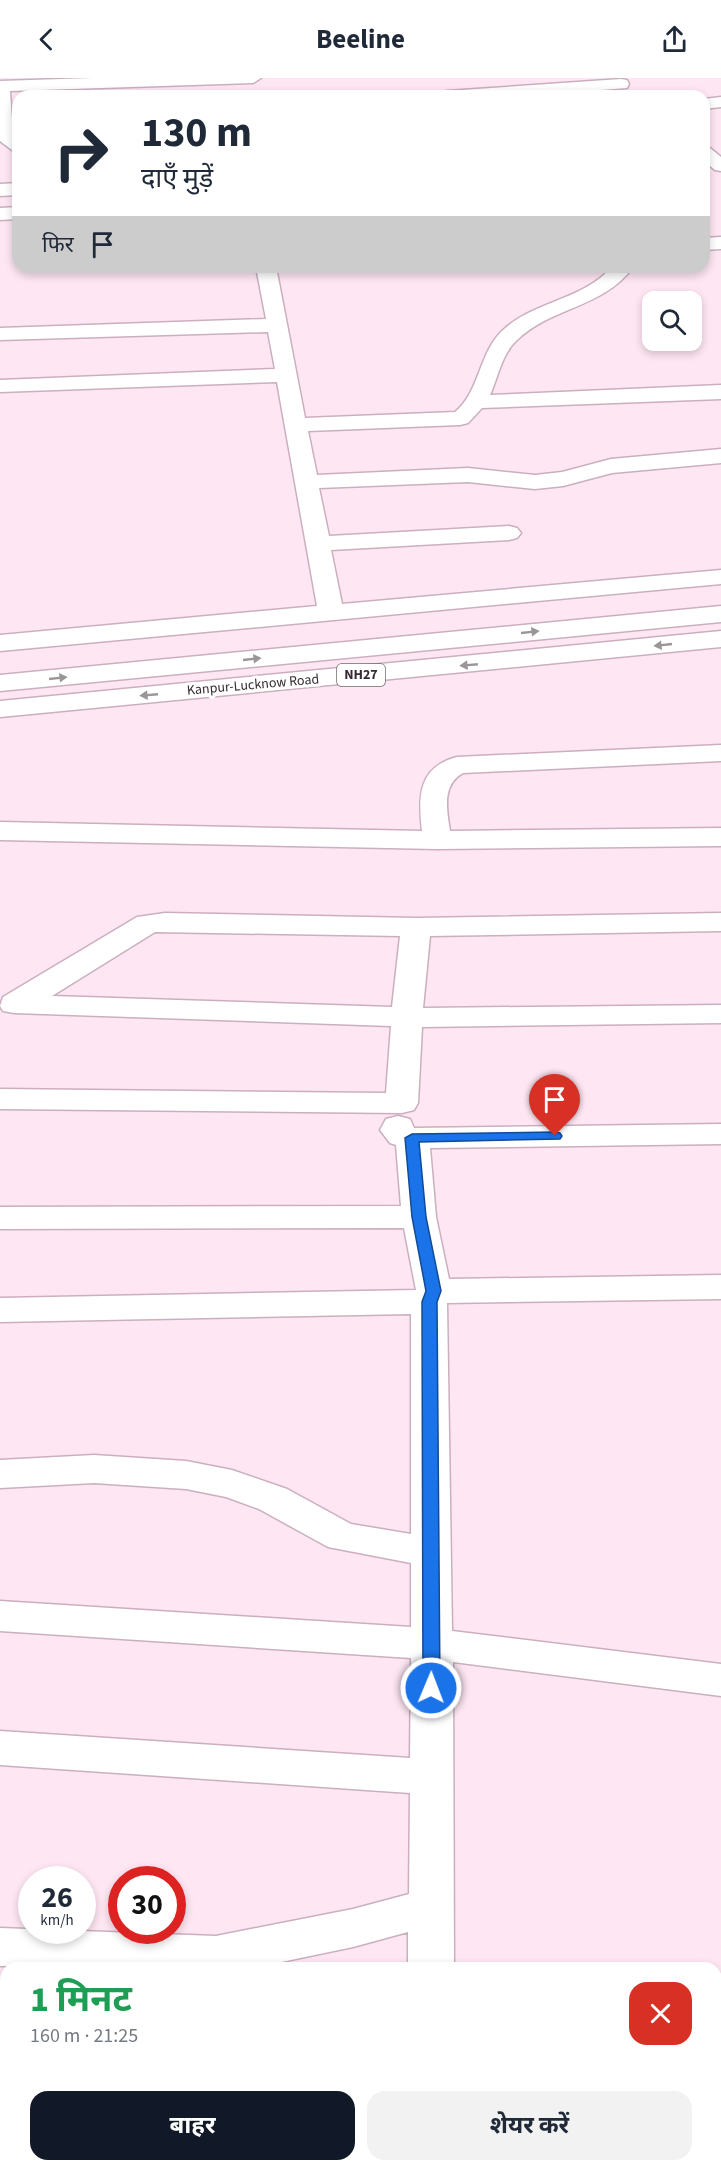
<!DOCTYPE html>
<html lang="hi">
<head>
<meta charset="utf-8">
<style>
  body { margin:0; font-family:"Source Sans 3","Noto Sans Devanagari",sans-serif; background:#f2f2f3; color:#1f2937; height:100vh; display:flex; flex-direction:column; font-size:22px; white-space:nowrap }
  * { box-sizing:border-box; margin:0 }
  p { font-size:20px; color:#747a83 }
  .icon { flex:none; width:33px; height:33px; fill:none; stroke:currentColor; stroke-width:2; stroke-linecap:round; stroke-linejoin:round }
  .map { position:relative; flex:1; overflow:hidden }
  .drawer { position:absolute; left:0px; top:1884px; width:722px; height:210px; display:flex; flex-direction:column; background:#fff; border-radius:18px 18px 0 0; box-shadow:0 3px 9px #0003 }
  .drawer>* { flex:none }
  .guide { position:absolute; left:12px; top:12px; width:698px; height:183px; border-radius:18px; box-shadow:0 3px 9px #0003; background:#fff; color:#1f2937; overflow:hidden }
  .fabs { position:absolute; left:642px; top:213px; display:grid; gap:12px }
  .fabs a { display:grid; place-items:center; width:60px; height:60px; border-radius:12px; background:#fff; box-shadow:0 3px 9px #0003; font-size:30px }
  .speed { position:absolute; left:18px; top:1788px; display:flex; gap:12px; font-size:30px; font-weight:700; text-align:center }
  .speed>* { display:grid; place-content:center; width:78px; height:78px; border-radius:50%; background:#fff; box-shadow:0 3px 9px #0003; line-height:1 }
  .speed small { font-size:15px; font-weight:400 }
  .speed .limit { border:9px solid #d22; background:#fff; color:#111 }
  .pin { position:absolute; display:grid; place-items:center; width:51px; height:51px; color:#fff; margin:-62px -26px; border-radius:50% 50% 50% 0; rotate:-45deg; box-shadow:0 0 6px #0007 }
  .pin .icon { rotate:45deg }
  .me { position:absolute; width:66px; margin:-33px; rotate:1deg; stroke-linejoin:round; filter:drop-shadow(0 0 4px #0008) }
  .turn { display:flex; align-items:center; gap:21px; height:126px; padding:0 30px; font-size:27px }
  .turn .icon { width:78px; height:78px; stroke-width:2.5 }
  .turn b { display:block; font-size:42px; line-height:51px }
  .then { display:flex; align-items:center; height:57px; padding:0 30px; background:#0003; gap:12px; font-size:22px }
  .round { display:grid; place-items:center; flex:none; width:63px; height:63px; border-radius:18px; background:#f2f2f3 }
  .head { display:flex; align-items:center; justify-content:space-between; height:102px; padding:0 30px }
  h1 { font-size:36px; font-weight:700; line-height:45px; color:#1e9e55 }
  .primary-button { display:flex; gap:12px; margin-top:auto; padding:12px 30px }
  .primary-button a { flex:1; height:69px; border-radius:18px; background:#111827; color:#fff; font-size:24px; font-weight:700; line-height:69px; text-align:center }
  .primary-button a+a { background:#f2f2f3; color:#1f2937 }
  header { display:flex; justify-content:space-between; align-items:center; height:78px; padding:0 30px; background:#fff; font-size:27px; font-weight:700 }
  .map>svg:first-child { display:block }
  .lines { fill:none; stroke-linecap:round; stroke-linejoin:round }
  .minor-casing { stroke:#cbafbf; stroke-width:3 }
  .highway-casing { stroke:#cbafbf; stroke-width:3 }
  .minor { fill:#fff; fill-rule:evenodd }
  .highway { fill:#fff; fill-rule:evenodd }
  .oneway { fill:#9a9598 }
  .route { fill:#1a73e8; stroke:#114b97; stroke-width:1.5 }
  .labels { text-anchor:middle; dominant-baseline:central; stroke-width:6; stroke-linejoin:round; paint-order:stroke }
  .shield { fill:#fff; stroke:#726b6f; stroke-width:1.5 }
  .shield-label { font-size:14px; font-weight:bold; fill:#362b31 }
  .far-street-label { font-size:14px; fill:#362b31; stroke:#fff }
</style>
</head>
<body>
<header><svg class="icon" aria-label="back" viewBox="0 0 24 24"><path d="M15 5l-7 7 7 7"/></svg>Beeline<svg class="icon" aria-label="share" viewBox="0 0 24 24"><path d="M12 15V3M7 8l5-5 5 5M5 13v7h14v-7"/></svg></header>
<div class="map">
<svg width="721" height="2094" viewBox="0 0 721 2094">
  <rect width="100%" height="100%" fill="#fee6f3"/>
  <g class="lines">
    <g class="minor-casing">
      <path id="minor" d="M 93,0 L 261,0 L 253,5 L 10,13 L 13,55 L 18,59 L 18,73 L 12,72 L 0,63 L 0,3 Z
        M 621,1 L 627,2 L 629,6 L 627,10 L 521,18 L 438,18 L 441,14 L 447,13 Z
        M 721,19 L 721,29 L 704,31 L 704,21 Z
        M 704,69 L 710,70 L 721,79 L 721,93 L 715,92 L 704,83 Z
        M 18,105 L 18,117 L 0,118 L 0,106 Z
        M 18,129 L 18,141 L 0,142 L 0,130 Z
        M 721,159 L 721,171 L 704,172 L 704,160 Z
        M 256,189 L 276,189 L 305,340 L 455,334 C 479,315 479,276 501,254 C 532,223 582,223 612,189 L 633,189 C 604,230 550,229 516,263 C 502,276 498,299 490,317 L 721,307 L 721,321 L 482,330 L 468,345 L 460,347 L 308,353 L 317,397 L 468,390 L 535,397 L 562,394 L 611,381 L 721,371 L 721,385 L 612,395 L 563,408 L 535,411 L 468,404 L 319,410 L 329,458 L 509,448 L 517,450 L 521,455 L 517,460 L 509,462 L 331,472 L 342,526 L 721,492 L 721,506 L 0,573 L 0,557 L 317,528 L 277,304 L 0,314 L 0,302 L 275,291 L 268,254 L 0,262 L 0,250 L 266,241 Z
        M 721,667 L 721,683 L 463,695 C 441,707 447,733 450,753 L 721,750 L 721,768 L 437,771 L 0,762 L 0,744 L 422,753 C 418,719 418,689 457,679 Z
        M 165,835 L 416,840 L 721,835 L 721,853 L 430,858 L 423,930 L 721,927 L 721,945 L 422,949 L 418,1025 L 414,1032 L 402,1035 L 0,1031 L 0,1011 L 386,1015 L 391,948 L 14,935 L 3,933 L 0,928 L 3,919 L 137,839 ZM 155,854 L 400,858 L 392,929 L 52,918 Z
        M 398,1038 L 410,1041 L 414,1050 L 721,1046 L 721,1066 L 430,1070 L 436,1139 L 449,1201 L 721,1197 L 721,1221 L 447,1225 L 452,1553 L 721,1586 L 721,1618 L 453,1584 L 454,1890 L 408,1890 L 408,1854 L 353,1869 L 253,1890 L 0,1888 L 0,1850 L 216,1858 L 353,1831 L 409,1816 L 410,1715 L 0,1687 L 0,1653 L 410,1680 L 411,1580 L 0,1553 L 0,1523 L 411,1549 L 411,1485 L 328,1469 L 259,1431 L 226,1419 L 186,1411 L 94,1405 L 0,1410 L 0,1382 L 94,1377 L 186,1383 L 232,1392 L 287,1411 L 351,1446 L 411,1456 L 411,1236 L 0,1244 L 0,1220 L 416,1212 L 404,1150 L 0,1151 L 0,1129 L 401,1128 L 396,1067 L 390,1065 L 380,1052 L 386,1041 Z
        M 406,2088 L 456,2088 L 456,2094 L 406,2094 Z"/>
    </g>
    <g class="highway-casing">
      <path id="highway" d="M 721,528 L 721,544 L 0,613 L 0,597 Z
        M 721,553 L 721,569 L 0,639 L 0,623 Z"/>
    </g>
    <use href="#minor" class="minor"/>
    <use href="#highway" class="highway"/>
  </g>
  <defs><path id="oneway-solid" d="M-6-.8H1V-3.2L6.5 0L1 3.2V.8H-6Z" transform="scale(1.5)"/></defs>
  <g class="oneway">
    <use href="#oneway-solid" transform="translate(530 554) rotate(-6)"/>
    <use href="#oneway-solid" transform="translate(663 567) rotate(174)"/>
    <use href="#oneway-solid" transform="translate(252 581) rotate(-6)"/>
    <use href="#oneway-solid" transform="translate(469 587) rotate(175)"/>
    <use href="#oneway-solid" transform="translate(58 600) rotate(-6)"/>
    <use href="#oneway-solid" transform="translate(149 617) rotate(175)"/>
  </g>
  <path class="route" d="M 555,1054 L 560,1055 L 562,1058 L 560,1061 L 419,1064 L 426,1139 L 441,1213 L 437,1224 L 440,1610 L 437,1615 L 431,1617 L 425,1615 L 423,1610 L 422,1224 L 426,1213 L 412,1139 L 405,1060 L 412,1056 Z"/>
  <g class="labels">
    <rect class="shield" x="337" y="586" width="48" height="22" rx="4.5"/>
    <g class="shield-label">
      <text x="361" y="597">NH27</text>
    </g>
    <g class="far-street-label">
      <text transform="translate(253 607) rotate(-5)">Kanpur-Lucknow Road</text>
    </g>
  </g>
</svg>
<div class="fabs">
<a><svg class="icon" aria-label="search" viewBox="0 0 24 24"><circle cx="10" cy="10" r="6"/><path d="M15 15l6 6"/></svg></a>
</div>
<div class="speed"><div>26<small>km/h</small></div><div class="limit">30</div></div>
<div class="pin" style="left:555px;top:1058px;background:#d93025"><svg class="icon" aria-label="arrive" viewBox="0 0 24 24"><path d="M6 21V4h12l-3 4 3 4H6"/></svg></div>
<svg class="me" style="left:431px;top:1610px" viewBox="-20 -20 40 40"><circle r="17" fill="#1a73e8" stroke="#fff" stroke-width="3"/><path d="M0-11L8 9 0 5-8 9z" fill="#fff"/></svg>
<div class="guide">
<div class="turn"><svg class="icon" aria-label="right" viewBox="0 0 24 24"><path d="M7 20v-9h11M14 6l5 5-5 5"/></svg><div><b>130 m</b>दाएँ मुड़ें</div></div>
<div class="then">फिर<svg class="icon" aria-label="arrive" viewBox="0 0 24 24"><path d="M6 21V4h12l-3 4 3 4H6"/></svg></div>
</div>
<section class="drawer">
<div class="head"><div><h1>1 मिनट</h1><p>160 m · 21:25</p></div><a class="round" style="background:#d93025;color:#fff"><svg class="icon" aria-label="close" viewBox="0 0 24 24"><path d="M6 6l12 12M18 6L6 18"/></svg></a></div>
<div class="primary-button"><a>बाहर</a><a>शेयर करें</a></div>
</section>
</div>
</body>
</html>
